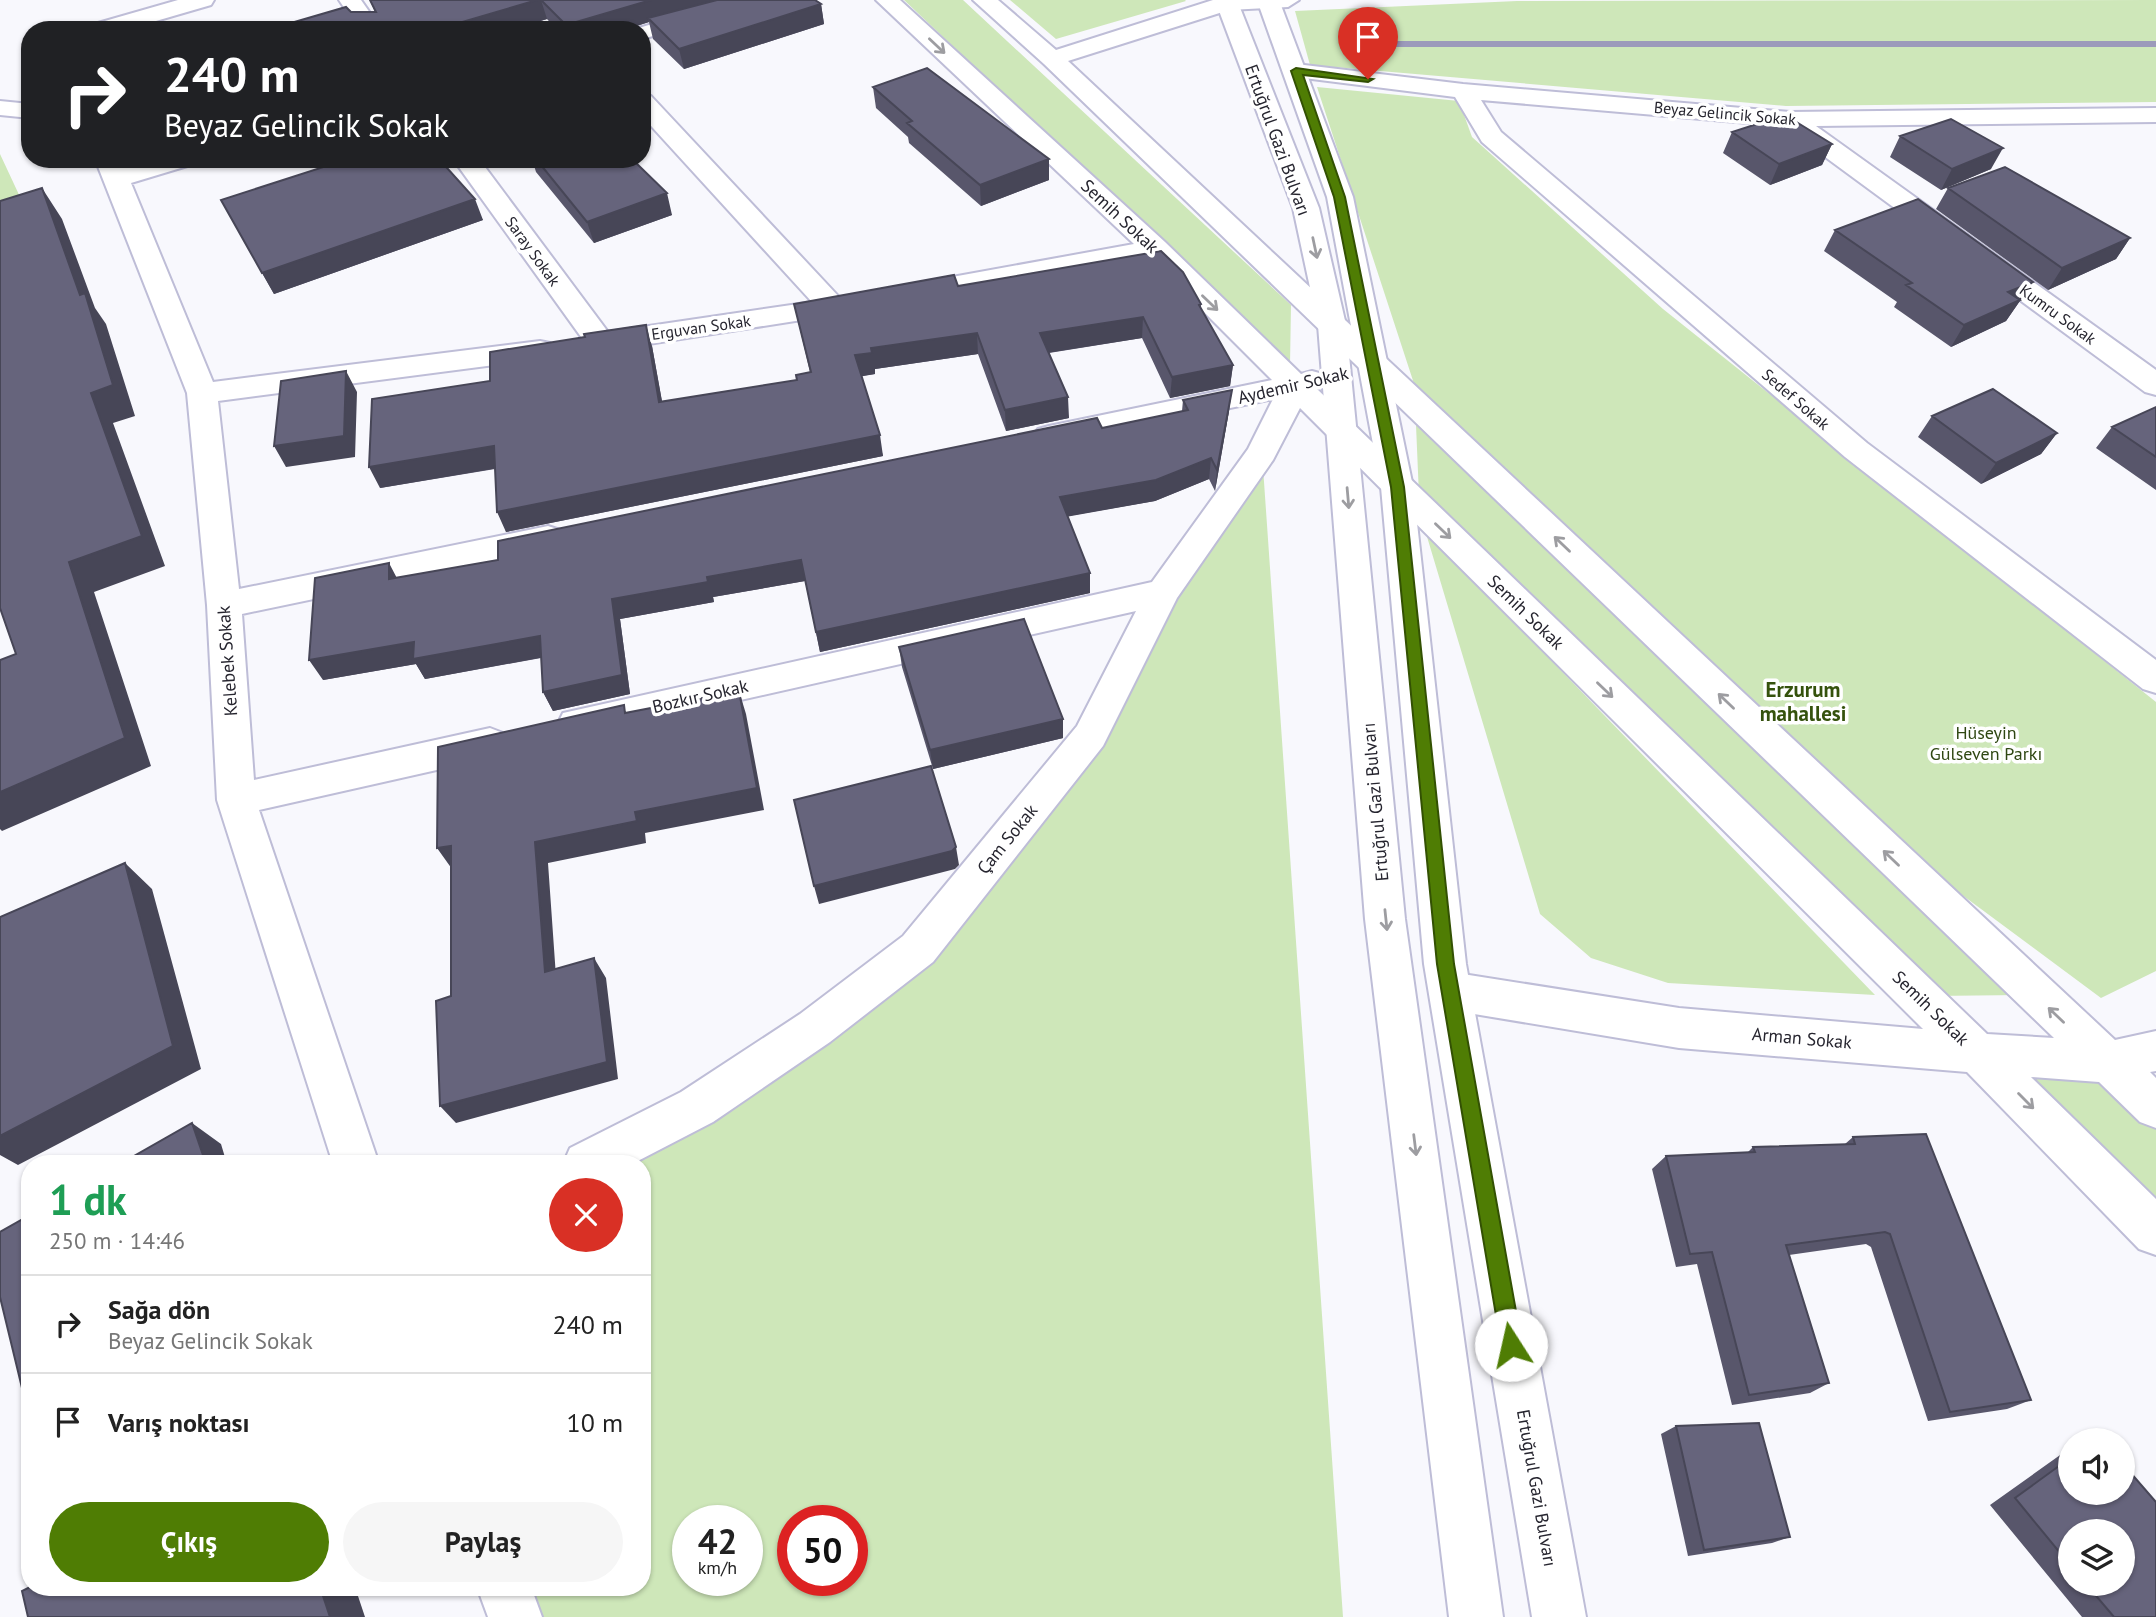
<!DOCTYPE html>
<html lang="tr">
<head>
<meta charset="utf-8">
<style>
  body { margin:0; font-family:"PT Sans",sans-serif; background:#f6f6f6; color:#222; height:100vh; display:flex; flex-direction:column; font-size:26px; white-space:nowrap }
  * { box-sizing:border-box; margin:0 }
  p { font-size:23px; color:#767676 }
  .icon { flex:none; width:38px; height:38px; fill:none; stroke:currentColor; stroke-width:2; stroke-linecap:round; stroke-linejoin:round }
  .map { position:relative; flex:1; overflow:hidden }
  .sheet { position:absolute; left:21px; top:1155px; width:630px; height:441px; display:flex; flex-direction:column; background:#fff; border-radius:28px; box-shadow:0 2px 5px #0004 }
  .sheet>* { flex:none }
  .banner { position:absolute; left:21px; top:21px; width:630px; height:147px; border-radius:28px; box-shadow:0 2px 5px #0004; background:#202124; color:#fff; overflow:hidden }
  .tools { position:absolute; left:2058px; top:1428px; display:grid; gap:14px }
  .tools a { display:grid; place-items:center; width:77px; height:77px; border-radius:50%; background:#fff; box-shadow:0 2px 5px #0004; font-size:35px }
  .speed { position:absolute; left:672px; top:1505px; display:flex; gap:14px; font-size:35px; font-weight:700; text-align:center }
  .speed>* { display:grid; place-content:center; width:91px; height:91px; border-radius:50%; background:#fff; box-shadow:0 2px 5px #0004; line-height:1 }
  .speed small { font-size:18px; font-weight:400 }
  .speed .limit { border:10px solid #d22; background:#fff; color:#111 }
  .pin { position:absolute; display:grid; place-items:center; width:60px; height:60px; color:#fff; margin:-72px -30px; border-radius:50% 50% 50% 0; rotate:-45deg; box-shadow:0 0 7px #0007 }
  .pin .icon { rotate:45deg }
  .me { position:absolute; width:77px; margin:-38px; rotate:350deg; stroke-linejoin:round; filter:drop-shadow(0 0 5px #0008) }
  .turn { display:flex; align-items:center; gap:24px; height:147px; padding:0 28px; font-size:32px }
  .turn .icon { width:91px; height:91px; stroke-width:2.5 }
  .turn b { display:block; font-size:49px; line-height:60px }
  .round { display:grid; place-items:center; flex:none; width:74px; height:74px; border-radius:37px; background:#f6f6f6 }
  .summary { display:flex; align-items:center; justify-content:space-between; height:119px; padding:0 28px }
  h1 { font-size:42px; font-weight:700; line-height:52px; color:#1e9e55 }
  .action { display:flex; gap:14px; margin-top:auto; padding:14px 28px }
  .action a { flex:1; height:80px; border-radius:42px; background:#4f7d04; color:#fff; font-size:28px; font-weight:700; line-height:80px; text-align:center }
  .action a+a { background:#f6f6f6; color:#222 }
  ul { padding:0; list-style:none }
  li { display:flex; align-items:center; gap:21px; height:98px; padding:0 28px; border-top:2px solid #e0e0e0 }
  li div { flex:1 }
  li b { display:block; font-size:26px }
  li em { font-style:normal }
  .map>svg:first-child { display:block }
  .green { fill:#cee7b9; fill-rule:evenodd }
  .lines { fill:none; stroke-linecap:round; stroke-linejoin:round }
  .stream { fill:#9c9abb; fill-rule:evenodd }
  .minor-casing { stroke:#bebdd7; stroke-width:4 }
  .major-casing { stroke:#bebdd7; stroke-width:4 }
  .minor { fill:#fff; fill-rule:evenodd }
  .major { fill:#fff; fill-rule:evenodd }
  .wall { fill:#58566b; fill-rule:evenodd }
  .shaded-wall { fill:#474657 }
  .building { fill:#66647c; stroke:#474657; stroke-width:2 }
  .oneway { stroke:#9d9da1 }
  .route { fill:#4f7d04; stroke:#335103; stroke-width:2 }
  .labels { text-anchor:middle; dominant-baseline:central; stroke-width:7; stroke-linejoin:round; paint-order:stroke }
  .far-street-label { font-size:16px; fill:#26252f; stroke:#fff }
  .street-label { font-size:18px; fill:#26252f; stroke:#fff }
  .park-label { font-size:18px; fill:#2f4712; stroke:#fff }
  .quarter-label { font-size:21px; font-weight:bold; fill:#35520d; stroke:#fff }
</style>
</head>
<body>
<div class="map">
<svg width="2156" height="1617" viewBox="0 0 2156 1617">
  <rect width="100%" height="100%" fill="#f8f8fd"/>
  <path class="green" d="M 904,0 L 963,0 L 1291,305 L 1290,365 Z
    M 1010,0 L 1185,0 L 1186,1 L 1056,39 Z
    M 2156,0 L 2156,102 L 1786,106 L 1310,65 L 1295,11 L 1517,1 Z
    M 1317,87 L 1459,101 L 1472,137 L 1663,309 L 2156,702 L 2156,971 L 2101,998 L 1896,846 L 1420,402 Z
    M 0,154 L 21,199 L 0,206 Z
    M 1416,425 L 2022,995 L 1931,996 L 1419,496 Z
    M 1262,453 L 1343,1617 L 515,1617 L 504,1587 L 642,1587 L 642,1164 L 586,1164 L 918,949 L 1090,736 ZM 688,1521 L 747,1521 L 747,1580 L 688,1580 ZM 793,1521 L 852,1521 L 852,1580 L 793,1580 Z
    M 1425,530 L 1875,995 L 1668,983 L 1591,958 L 1540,914 Z
    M 2022,1077 L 2108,1078 L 2156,1121 L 2156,1207 Z"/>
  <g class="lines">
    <path class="stream" d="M 2156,41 L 2156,47 L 1369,47 L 1364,44 L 1369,41 Z"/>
    <g class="minor-casing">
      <path id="minor" d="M 178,0 L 214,0 L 211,5 L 125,30 L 88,30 L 91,25 Z
        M 339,0 L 361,0 L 382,30 L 359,30 Z
        M 733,0 L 770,0 L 767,5 L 642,39 L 642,30 L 632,30 Z
        M 876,0 L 900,0 L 1165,242 L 1301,374 L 1312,371 L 1323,374 L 1327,381 L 1317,389 L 1987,1034 L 2054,1038 L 1044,64 L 973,0 L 998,0 L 1056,50 L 1213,0 L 1299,0 L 1288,7 L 1229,10 L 1068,61 L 2115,1040 L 2156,1031 L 2156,1071 L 2150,1072 L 2156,1078 L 2156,1128 L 2140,1122 L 2099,1082 L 2031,1077 L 2156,1199 L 2156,1255 L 2139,1249 L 1967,1072 L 1679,1048 L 1450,1010 L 1435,1004 L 1429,991 L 1435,978 L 1450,972 L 1679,1008 L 1923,1029 L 1300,408 L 1273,460 L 1177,598 L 1103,746 L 933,962 L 830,1042 L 713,1122 L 632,1164 L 563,1164 L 570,1148 L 681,1092 L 800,1014 L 903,936 L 1077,726 L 1136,611 L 576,737 L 563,733 L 558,723 L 563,713 L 1152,582 L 1248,449 L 1273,399 L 1049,446 L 1038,443 L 1033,436 L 1038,429 L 1049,426 L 1272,380 L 1149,257 L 908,303 L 898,300 L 894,294 L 898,288 L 908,285 L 1134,244 Z
        M 1296,64 L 1463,84 L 1790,112 L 2156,108 L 2156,122 L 1816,126 L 2156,370 L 2156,395 L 2145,392 L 1783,126 L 1481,100 L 1501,132 L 1867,443 L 2156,660 L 2156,693 L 2143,689 L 1845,457 L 1482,142 L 1455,97 L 1288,76 L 1284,71 L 1288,66 Z
        M 642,94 L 651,96 L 840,298 L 859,299 L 863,305 L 859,311 L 597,352 L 587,349 L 584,341 L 453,159 L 479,159 L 608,332 L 812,302 L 642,116 Z
        M 0,101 L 30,104 L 30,118 L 0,115 Z
        M 95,159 L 121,159 L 125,168 L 156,159 L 198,159 L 194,164 L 131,183 L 213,382 L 540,341 L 550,343 L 555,350 L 550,357 L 540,359 L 218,401 L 239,589 L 548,526 L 560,530 L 565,538 L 560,546 L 548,550 L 242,614 L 254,780 L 490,728 L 503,733 L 509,743 L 503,753 L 490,758 L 259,810 L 379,1164 L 333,1164 L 217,800 L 207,605 L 187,393 Z
        M 477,1587 L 531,1587 L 542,1617 L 488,1617 Z"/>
    </g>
    <g class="major-casing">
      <path id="major" d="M 1215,0 L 1237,0 L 1319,208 L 1346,325 L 1405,919 L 1503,1617 L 1449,1617 L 1365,919 L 1318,325 L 1293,208 Z
        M 1257,0 L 1279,0 L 1353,197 L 1413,487 L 1466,964 L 1586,1617 L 1532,1617 L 1424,964 L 1381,487 L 1327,197 Z"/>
    </g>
    <use href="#minor" class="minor"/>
    <use href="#major" class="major"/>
  </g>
  <path class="wall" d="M 370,0 L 815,0 L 821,4 L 824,24 L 684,69 L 653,39 L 649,22 L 624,30 L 557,30 L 547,19 L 511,30 L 267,30 L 351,12 L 375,12 Z
    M 873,87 L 1049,159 L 1049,180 L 981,206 L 909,143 L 908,137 L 876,108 Z
    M 1732,132 L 1832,144 L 1822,165 L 1770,185 L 1723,153 Z
    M 1900,136 L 1991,169 L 1941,190 L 1890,157 Z
    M 330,159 L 439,159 L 483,220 L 274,294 L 221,200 L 333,164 Z
    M 532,159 L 632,159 L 672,215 L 594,243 L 536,172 Z
    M 1948,188 L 2130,238 L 2116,259 L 2048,290 L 1936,209 Z
    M 1835,230 L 2033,282 L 2006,321 L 1951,347 L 1894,307 L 1897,302 L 1824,251 Z
    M 958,286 L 1201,304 L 1201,309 L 1233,365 L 1230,386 L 1170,398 L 1142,338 L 1049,353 L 1069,418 L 1006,431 L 978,354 L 875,369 L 875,374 L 861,376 L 883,456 L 506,532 L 495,469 L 380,488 L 490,381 L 585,337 L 652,346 L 662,402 L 797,380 L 810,372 L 794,304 Z
    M 1183,400 L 1229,411 L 1215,491 L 1209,479 L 1155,501 L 1068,516 L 1090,593 L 820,652 L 805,581 L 713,597 L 714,602 L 620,619 L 630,694 L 553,711 L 543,692 L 541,658 L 425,679 L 416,664 L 323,680 L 397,578 L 498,560 L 1182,411 Z
    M 2156,407 L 2156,490 L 2096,448 L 2112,427 Z
    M 1932,416 L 2057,433 L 2041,454 L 1981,484 L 1918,437 Z
    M 899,647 L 1063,738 L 933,769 L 902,667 Z
    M 1853,1137 L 2031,1400 L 2007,1409 L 1928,1421 L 1871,1247 L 1866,1244 L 1789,1255 L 1829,1383 L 1810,1393 L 1732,1405 L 1697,1264 L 1676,1267 L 1652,1169 L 1666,1156 L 1748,1152 L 1753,1147 L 1845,1144 Z
    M 1676,1426 L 1790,1537 L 1772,1543 L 1688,1556 L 1661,1434 Z
    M 2070,1448 L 2070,1493 L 2156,1617 L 2082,1617 L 1990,1505 ZM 2070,1531 L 2123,1584 L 2070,1584 Z"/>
  <path class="shaded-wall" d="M 537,0 L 541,0 L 547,19 L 511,30 L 435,30 Z
    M 651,0 L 724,0 L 648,18 L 649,22 L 624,30 L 568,30 L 566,25 Z
    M 821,4 L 824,24 L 684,69 L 679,49 Z
    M 1832,144 L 1822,165 L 1770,185 L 1779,164 Z
    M 2003,148 L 1991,169 L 1941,190 L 1952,169 Z
    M 1049,159 L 1049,180 L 981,206 L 980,185 Z
    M 42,188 L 62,219 L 95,308 L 106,324 L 135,416 L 113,423 L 165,566 L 94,592 L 151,766 L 2,831 L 0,829 L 0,792 L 69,562 L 91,393 L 80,295 Z
    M 667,193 L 672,215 L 594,243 L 587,222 Z
    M 475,199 L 483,220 L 274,294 L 262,273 Z
    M 2130,238 L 2116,259 L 2048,290 L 2062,268 Z
    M 2033,282 L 2006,321 L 1951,347 L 1964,325 L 2008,292 Z
    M 1143,317 L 1142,338 L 1040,354 L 1040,333 Z
    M 646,325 L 652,346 L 666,423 L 659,402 Z
    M 977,333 L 978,354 L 875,369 L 875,374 L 858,377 L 855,355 L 871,348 Z
    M 1233,365 L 1230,386 L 1170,398 L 1172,377 Z
    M 346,371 L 357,392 L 355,457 L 286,467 L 274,446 Z
    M 1232,390 L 1229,411 L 1215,491 L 1217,470 Z
    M 1068,397 L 1069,418 L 1006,431 L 1005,410 Z
    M 2057,433 L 2041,454 L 1981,484 L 1996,463 Z
    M 880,435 L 883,456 L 506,532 L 497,512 Z
    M 494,446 L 504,467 L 380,488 L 369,467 Z
    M 1211,458 L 1209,479 L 1155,501 L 1060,518 L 1060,497 Z
    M 801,560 L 805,581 L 713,597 L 714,602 L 620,619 L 630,694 L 553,711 L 543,692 L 612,599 L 707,577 Z
    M 389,563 L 400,584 L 389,579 Z
    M 1090,573 L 1090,593 L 820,652 L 816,632 Z
    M 540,636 L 550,656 L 425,679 L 416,664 L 323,680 L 309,660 L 414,642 Z
    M 739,691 L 746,714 L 764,810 L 645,833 L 646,843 L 548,863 L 557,991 L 545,972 L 535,842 Z
    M 1063,719 L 1063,738 L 933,769 L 930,750 Z
    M 451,846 L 452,869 L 437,848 Z
    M 956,847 L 959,865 L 955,869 L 819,904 L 814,886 Z
    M 125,863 L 152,889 L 201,1069 L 18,1165 L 0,1155 L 0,1136 Z
    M 594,958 L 606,978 L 618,1079 L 456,1123 L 440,1106 Z
    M 192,1123 L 221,1144 L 227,1164 L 206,1164 Z
    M 320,1587 L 355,1587 L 365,1617 L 330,1617 Z"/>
  <path class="building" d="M 370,0 L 537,0 L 435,30 L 267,30 L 346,7 L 351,12 L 376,12 Z
    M 541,0 L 651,0 L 566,25 Z
    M 717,0 L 815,0 L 821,4 L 679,49 L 648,18 Z
    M 927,68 L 1049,159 L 980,185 L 907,123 L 912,121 L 873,87 Z
    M 1785,115 L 1832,144 L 1779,164 L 1732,132 Z
    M 1951,119 L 2003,148 L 1952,169 L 1900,136 Z
    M 334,159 L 439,159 L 475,199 L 262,273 L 221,200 L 336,163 Z
    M 536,159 L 632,159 L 667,193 L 587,222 Z
    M 2005,167 L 2130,238 L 2062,268 L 1948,188 Z
    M 42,188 L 80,295 L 85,293 L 113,385 L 91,393 L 142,536 L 69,562 L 125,738 L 0,792 L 0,660 L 16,654 L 0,608 L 0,201 Z
    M 1918,199 L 2033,282 L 2008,292 L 2020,300 L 1964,325 L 1906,285 L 1912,283 L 1835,230 Z
    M 1161,251 L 1183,272 L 1201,304 L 1199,305 L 1233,365 L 1172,377 L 1143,317 L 1040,333 L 1068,397 L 1005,410 L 977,333 L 871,348 L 872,353 L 855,355 L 880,435 L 497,512 L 494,446 L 369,467 L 372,399 L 490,381 L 490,352 L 585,337 L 584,334 L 646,325 L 659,402 L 797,380 L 796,375 L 811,372 L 794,304 L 954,275 L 958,286 Z
    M 346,371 L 344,436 L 274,446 L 281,381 Z
    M 1993,389 L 2057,433 L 1996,463 L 1932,416 Z
    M 1232,390 L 1217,470 L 1211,458 L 1156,480 L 1060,497 L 1090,573 L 816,632 L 801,560 L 707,577 L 708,582 L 612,599 L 622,675 L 543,692 L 540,636 L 413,659 L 414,642 L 309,660 L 315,578 L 389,563 L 389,579 L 498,560 L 498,541 L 1097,418 L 1102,428 L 1188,410 L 1183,400 Z
    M 2156,407 L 2156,457 L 2112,427 Z
    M 1024,619 L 1063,719 L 930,750 L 899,647 Z
    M 739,691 L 757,788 L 635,812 L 637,821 L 535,842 L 545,972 L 594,958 L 607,1062 L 440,1106 L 436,1001 L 451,996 L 451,846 L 437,848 L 438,747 L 624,705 L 625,713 Z
    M 931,766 L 956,847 L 952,851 L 814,886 L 794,800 Z
    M 125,863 L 173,1046 L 0,1136 L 0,917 Z
    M 192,1123 L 206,1164 L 120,1164 Z
    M 1926,1134 L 2031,1400 L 1950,1412 L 1890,1234 L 1885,1232 L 1786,1245 L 1829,1383 L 1749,1395 L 1712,1252 L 1690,1254 L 1666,1156 L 1755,1152 L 1753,1147 L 1855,1144 L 1853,1137 Z
    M 30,1215 L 30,1421 L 0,1297 L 0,1232 Z
    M 1759,1423 L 1790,1537 L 1704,1550 L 1676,1426 Z
    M 2070,1458 L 2070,1493 L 2123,1493 L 2123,1464 L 2156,1502 L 2156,1617 L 2114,1617 L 2086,1584 L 2123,1584 L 2123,1531 L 2070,1531 L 2070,1565 L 2015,1498 Z
    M 30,1587 L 320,1587 L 330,1617 L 28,1617 L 22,1591 Z"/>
  <defs><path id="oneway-shaft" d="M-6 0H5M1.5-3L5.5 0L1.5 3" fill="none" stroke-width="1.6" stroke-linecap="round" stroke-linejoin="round" transform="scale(1.75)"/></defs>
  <g class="oneway">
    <use href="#oneway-shaft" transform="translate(937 46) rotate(43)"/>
    <use href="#oneway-shaft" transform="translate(1315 248) rotate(78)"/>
    <use href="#oneway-shaft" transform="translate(1210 303) rotate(44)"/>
    <use href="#oneway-shaft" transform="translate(1348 498) rotate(85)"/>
    <use href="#oneway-shaft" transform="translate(1443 531) rotate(44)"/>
    <use href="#oneway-shaft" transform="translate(1562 544) rotate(-136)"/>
    <use href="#oneway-shaft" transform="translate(1605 690) rotate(44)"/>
    <use href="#oneway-shaft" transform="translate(1726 701) rotate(-136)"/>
    <use href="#oneway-shaft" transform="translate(1891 858) rotate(-136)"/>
    <use href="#oneway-shaft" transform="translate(1386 920) rotate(84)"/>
    <use href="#oneway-shaft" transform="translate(2056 1015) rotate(-136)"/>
    <use href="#oneway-shaft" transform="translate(2026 1101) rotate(45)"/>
    <use href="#oneway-shaft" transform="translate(1415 1145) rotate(83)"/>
  </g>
  <path class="route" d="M 1296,68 L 1373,79 L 1368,82 L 1303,75 L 1345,197 L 1404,487 L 1454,964 L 1522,1345 L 1519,1352 L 1511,1355 L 1504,1352 L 1501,1345 L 1437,964 L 1391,487 L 1334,197 L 1291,71 Z"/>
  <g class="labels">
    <g class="far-street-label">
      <text transform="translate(1725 113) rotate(5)">Beyaz Gelincik Sokak</text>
      <text transform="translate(533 251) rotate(54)">Saray Sokak</text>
      <text transform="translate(2058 314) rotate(36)">Kumru Sokak</text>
      <text transform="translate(701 327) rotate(-8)">Erguvan Sokak</text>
      <text transform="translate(1796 399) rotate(41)">Sedef Sokak</text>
    </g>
    <g class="street-label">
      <text transform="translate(1278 140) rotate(70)">Ertuğrul Gazi Bulvarı</text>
      <text transform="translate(1120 216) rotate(43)">Semih Sokak</text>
      <text transform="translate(1293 385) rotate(-13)">Aydemir Sokak</text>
      <text transform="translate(1526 612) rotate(44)">Semih Sokak</text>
      <text transform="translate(227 661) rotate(-94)">Kelebek Sokak</text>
      <text transform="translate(700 696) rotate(-13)">Bozkır Sokak</text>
      <text transform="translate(1375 802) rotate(-95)">Ertuğrul Gazi Bulvarı</text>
      <text transform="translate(1007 839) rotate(-51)">Çam Sokak</text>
      <text transform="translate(1931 1008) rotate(44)">Semih Sokak</text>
      <text transform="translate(1802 1038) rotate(5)">Arman Sokak</text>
      <text transform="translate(1537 1488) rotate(80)">Ertuğrul Gazi Bulvarı</text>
    </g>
    <g class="park-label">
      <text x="1986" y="732">Hüseyin<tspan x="1986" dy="21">Gülseven Parkı</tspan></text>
    </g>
    <g class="quarter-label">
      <text x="1803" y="689">Erzurum<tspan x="1803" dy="24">mahallesi</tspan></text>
    </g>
  </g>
</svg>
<div class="tools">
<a><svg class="icon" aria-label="sound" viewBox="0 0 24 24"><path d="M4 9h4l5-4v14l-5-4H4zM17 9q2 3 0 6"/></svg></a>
<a><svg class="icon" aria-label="layers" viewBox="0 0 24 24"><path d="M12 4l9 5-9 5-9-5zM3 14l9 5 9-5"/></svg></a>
</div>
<div class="speed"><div>42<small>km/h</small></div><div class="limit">50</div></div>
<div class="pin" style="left:1368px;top:79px;background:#d93025"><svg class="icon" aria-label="arrive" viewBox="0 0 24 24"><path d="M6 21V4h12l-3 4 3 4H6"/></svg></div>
<svg class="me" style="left:1511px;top:1345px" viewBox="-20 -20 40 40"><circle r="19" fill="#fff"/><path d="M0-13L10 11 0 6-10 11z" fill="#4f7d04"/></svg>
<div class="banner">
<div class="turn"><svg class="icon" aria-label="right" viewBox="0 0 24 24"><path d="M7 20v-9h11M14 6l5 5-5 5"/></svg><div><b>240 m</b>Beyaz Gelincik Sokak</div></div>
</div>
<section class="sheet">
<div class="summary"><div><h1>1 dk</h1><p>250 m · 14:46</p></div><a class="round" style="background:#d93025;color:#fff"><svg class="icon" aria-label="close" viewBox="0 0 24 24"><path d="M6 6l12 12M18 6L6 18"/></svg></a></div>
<ul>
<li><svg class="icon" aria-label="right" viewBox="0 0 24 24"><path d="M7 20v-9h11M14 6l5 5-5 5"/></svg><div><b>Sağa dön</b><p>Beyaz Gelincik Sokak</p></div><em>240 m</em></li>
<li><svg class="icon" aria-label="arrive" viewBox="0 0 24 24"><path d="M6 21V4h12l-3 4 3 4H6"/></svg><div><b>Varış noktası</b></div><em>10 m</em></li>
</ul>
<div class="action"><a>Çıkış</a><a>Paylaş</a></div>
</section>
</div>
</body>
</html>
